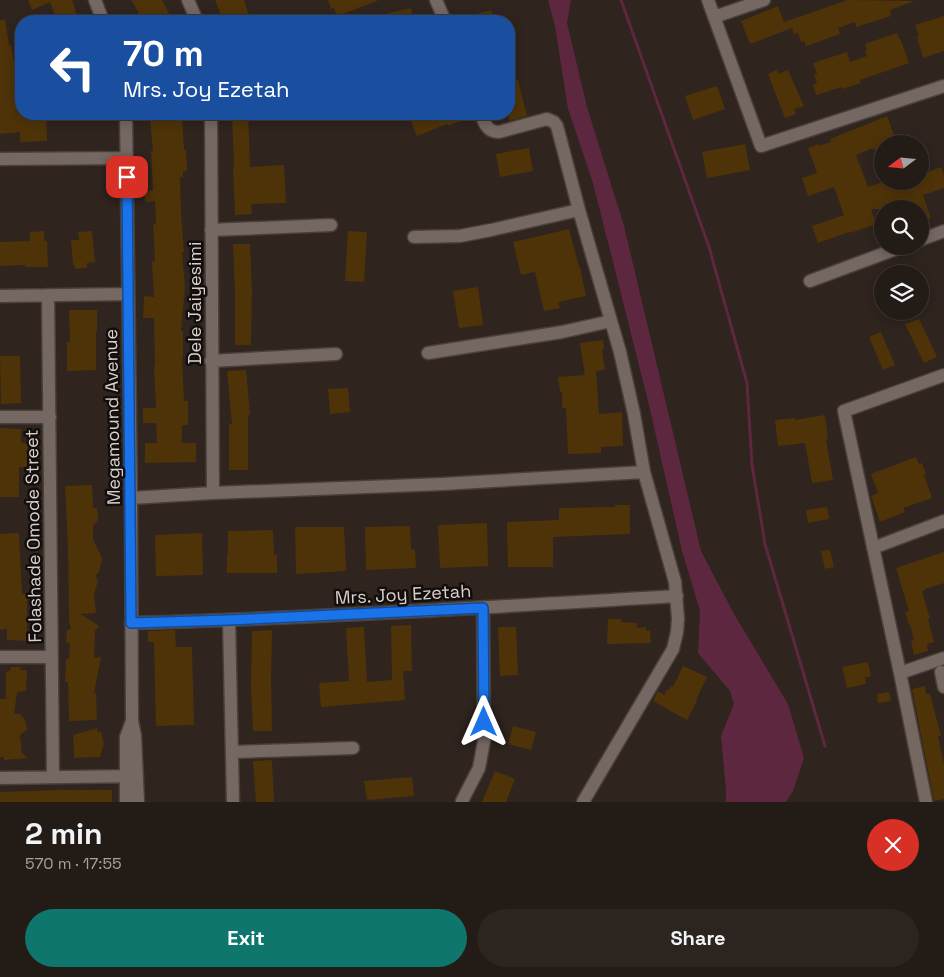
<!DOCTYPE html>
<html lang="en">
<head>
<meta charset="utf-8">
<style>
  body { margin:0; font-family:"Space Grotesk",sans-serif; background:#2b241f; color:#f1f3f6; height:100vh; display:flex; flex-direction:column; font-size:19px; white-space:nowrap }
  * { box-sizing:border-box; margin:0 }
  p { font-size:16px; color:#a3a1a1 }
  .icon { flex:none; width:28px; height:28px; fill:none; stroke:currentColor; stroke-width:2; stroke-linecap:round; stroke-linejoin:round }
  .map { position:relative; height:802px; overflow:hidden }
  .drawer { display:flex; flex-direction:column; background:#231b16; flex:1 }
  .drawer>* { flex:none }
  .top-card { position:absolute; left:15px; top:15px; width:500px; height:105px; border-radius:20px; box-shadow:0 2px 12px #0003,0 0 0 1px #403935; background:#1a4fa0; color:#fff; overflow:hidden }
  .needle { width:32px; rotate:254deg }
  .controls { position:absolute; left:874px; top:135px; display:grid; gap:10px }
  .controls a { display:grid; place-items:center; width:55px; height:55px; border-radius:50%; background:#231b16; box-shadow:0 2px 12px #0003,0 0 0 1px #403935; font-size:25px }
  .pin { position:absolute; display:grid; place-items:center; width:42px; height:42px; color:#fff; margin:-21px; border-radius:10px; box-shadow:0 2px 8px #0006 }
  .me { position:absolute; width:55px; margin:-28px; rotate:0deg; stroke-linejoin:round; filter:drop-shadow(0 0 4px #0008) }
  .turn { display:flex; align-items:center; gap:18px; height:105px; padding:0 25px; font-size:22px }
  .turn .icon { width:65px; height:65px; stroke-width:2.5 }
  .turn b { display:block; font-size:35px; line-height:42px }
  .round { display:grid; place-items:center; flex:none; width:52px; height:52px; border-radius:26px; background:#2b241f }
  .summary { display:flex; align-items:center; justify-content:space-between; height:85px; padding:0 25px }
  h1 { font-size:30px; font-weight:600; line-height:38px }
  .button { display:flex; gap:10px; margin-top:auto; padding:10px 25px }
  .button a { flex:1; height:58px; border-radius:30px; background:#0f766e; color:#fff; font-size:20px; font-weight:600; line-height:58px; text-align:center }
  .button a+a { background:#2b241f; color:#f1f3f6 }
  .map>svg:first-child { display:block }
  .water { fill:#5e2740 }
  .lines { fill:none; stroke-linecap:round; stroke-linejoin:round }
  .stream { stroke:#5e2740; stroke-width:3 }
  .building { fill:#4e3308 }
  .minor-casing { stroke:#49403b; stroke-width:15 }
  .minor { stroke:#756761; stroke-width:12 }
  .route-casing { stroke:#114b97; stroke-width:12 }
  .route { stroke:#1a73e8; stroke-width:9 }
  .labels { text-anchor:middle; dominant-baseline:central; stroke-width:5; stroke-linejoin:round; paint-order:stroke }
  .street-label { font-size:18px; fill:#d9d1cd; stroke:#130e0c }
</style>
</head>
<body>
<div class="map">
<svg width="944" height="802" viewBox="0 0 944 802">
  <rect width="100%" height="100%" fill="#2f241e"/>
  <path class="water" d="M 548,0 L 571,0 L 567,23 L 587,107 L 624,226 L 701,551 L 734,614 L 788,704 L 804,758 L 793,791 L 786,802 L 726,802 L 726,790 L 721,736 L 734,704 L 730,691 L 698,653 L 700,611 L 682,551 L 649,405 L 593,183 L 568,109 L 555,26 Z"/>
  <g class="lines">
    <path class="stream" d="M 621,0 L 709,247 L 747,383 L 752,465 L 765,544 L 825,746"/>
  </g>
  <path class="building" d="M 28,0 L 72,0 L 79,21 L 57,21 L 50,2 L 32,10 Z
    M 131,0 L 162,0 L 173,21 L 140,21 L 137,14 L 139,13 Z
    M 215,0 L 244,0 L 250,19 L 242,21 L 223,21 Z
    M 328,0 L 377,0 L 377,1 L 337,16 L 334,8 L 331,9 Z
    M 848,0 L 915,1 L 890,10 L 891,16 L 856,27 L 855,22 L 838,28 L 840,34 L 806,46 L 804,41 L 801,42 L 798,33 L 794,34 L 792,28 L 750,44 L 741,21 L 778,6 L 784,22 Z
    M 411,8 L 414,21 L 387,21 L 385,14 Z
    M 491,10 L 494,21 L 458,21 L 458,19 Z
    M 944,16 L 944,51 L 923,58 L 917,37 L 919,36 L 915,25 Z
    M 0,20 L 5,20 L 9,45 L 11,45 L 15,69 L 21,68 L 21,114 L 46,114 L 47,141 L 20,142 L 20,132 L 0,134 Z
    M 897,33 L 899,39 L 900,38 L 909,63 L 860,80 L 861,83 L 843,89 L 842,87 L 816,95 L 813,85 L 817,83 L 814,75 L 817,74 L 813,63 L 847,52 L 850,62 L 867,56 L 865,50 L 867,50 L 865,44 Z
    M 777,70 L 778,74 L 788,70 L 804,106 L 794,109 L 796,114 L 785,118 L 768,74 Z
    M 518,80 L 527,116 L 509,121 L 509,83 Z
    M 717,86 L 725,109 L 693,120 L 685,96 Z
    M 232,114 L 248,114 L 250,167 L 284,165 L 286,203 L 251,204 L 252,214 L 235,215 L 233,167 L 234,167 Z
    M 408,114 L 473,114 L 473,116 L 448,126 L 447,124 L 417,136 Z
    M 182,115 L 184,150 L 186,150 L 187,171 L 183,171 L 183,177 L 180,177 L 181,214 L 184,252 L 182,252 L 185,288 L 181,331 L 183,331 L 183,358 L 182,358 L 184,401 L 188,401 L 188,425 L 182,425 L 182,443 L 196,443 L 196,462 L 145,463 L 145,443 L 157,443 L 156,423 L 143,423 L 143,408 L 156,408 L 154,366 L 155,366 L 154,318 L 143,318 L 144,296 L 154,297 L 152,261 L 155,261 L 153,224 L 156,224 L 155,201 L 145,202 L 145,191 L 153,190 L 151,151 L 153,151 L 150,117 Z
    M 887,116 L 897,144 L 882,144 L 882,167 L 881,167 L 875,149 L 874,150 L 873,148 L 856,155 L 868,187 L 886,181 L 920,181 L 920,175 L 941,167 L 944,175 L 944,188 L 923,195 L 931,218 L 920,222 L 920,209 L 871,209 L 876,224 L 850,233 L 849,232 L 818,243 L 812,226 L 844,215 L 834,187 L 808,196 L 802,178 L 817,173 L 808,148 L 819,144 L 819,146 L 831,142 L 830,139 Z
    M 745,144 L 750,170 L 707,178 L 702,152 Z
    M 529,148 L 533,171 L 500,177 L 496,154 Z
    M 569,229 L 579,267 L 580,267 L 586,296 L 558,302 L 560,308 L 544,311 L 535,272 L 521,275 L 513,242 Z
    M 44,231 L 44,241 L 47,241 L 48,267 L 25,267 L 25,265 L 0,266 L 0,242 L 30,241 L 30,232 Z
    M 92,231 L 95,262 L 87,263 L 87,268 L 76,269 L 73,263 L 71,240 L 79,240 L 78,232 Z
    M 348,231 L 367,232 L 364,282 L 345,281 Z
    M 233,244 L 250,244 L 252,290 L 251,345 L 235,345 L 235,294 Z
    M 478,287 L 483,325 L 459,328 L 453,291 Z
    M 69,310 L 97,310 L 97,331 L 96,331 L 96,370 L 67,371 L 67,342 L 70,342 Z
    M 919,319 L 937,357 L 924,363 L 905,324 Z
    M 881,332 L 895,365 L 883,370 L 869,337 Z
    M 603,340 L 604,349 L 602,349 L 605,370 L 596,371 L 599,414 L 622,412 L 623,446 L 601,447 L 601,453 L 568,454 L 566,408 L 562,408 L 562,392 L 560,392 L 558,377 L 585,375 L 580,343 Z
    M 0,356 L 20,356 L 21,403 L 1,404 Z
    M 246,370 L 250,415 L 248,415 L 248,470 L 229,470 L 229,424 L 232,424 L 227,371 Z
    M 348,388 L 350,412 L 330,414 L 328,389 Z
    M 825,415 L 828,439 L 826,440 L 833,480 L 812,483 L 805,443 L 778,446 L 775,420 L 795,418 L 795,420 Z
    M 0,428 L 21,429 L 21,443 L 32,443 L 32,467 L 19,467 L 19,497 L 0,497 Z
    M 916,457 L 919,464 L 922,463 L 926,474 L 924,475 L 932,498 L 903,508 L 905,512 L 880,522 L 871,496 L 878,493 L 871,474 Z
    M 92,485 L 93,508 L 97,508 L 98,520 L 93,526 L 93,539 L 101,556 L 102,560 L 99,572 L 95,576 L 98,581 L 94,594 L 96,613 L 80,614 L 99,626 L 95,631 L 94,658 L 101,657 L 94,693 L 96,693 L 97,720 L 69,721 L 68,682 L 65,682 L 66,659 L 69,659 L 70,644 L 66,642 L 67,636 L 66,636 L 67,630 L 71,629 L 69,621 L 68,547 L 65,486 Z
    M 615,505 L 630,505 L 630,534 L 553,537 L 553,567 L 508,567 L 507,522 L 559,520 L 559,508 L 615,507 Z
    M 827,507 L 829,519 L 808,523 L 806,510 Z
    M 487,523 L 488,566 L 440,568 L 438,525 Z
    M 410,526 L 411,550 L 415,549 L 416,568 L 366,570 L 365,527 Z
    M 295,527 L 344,527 L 346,571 L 296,574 Z
    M 273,530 L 274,555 L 277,555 L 277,573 L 227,573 L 227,555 L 228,555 L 228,531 Z
    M 19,533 L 22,594 L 27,594 L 27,641 L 7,640 L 7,629 L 0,630 L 0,534 Z
    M 202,533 L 203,575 L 156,576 L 155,535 Z
    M 830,550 L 834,567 L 825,569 L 821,551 Z
    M 944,552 L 944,583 L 925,589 L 925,590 L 922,591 L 930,619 L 928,619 L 934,642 L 927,644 L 928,651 L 914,655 L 911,641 L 914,640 L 910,624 L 909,625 L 905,612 L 909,611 L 896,568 Z
    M 608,619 L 621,619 L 621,622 L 637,623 L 637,628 L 646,627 L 646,631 L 650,631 L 651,643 L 607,644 Z
    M 411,625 L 412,671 L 403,671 L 405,700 L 321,707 L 319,683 L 349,681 L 346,628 L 364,627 L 367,682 L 392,680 L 391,626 Z
    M 498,627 L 516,627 L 518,675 L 500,676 Z
    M 175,630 L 176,647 L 192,647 L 194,725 L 156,726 L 154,642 L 148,642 L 148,631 Z
    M 272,630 L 271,678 L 272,731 L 253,731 L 251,686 L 252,631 Z
    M 868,662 L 871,676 L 865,678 L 866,684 L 847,688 L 842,667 Z
    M 683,666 L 707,677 L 696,700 L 697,701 L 687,720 L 653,701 L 658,691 L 664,695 L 667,689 L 669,690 L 671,686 L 673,687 Z
    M 11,667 L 21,667 L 20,670 L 27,670 L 26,691 L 17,692 L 14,714 L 20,714 L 25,720 L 27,730 L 20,735 L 22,753 L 28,758 L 4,760 L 4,757 L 0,757 L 0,699 L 6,699 L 6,672 L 11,670 Z
    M 925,686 L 926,694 L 930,694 L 941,736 L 938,736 L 944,764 L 944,799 L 934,801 L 912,689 Z
    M 889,692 L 891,701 L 878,703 L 877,694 Z
    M 513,726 L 536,732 L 531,750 L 508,744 Z
    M 97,728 L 97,732 L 101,732 L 104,744 L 100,757 L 74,758 L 73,735 Z
    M 272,760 L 274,802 L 256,802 L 253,761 Z
    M 495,771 L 515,779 L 506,802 L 482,802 Z
    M 412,777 L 414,796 L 367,800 L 364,781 Z
    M 57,790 L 112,790 L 112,802 L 0,802 L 0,792 Z"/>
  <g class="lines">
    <g class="minor-casing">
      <path id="minor" d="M 95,0 L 103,21
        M 188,0 L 197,21
        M 436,0 L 445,21
        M 708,0 L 761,146 L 944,86
        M 714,17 L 764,0
        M 126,114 L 131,498 L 132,721 L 135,736 L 138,802
        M 211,114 L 213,493
        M 481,114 C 485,124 487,132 499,132 L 547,119 L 554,122 L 557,126 L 579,210 L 620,352 L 634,414 L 644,472 L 675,582 L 678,619 L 677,632 L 673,649 L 583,802
        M 0,159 L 127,158
        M 211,230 L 331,225
        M 414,237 L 460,236 L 491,230 L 579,210
        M 920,240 L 944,231
        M 810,281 L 904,246
        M 48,295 L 53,777
        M 0,296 L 128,294
        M 428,353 L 562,332 L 611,321
        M 211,361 L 336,354
        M 0,417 L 50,417
        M 131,498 L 213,493 L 442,484 L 644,472
        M 873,548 L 944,521
        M 229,620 L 233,802
        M 131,623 C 313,618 495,607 677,596
        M 0,657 L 52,657
        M 941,672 L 944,687
        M 900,673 L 944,658
        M 233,752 L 353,748
        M 0,778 L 137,776
        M 462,801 L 479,768 L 484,741 L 483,608
        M 126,802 L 126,737 L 132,721
        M 926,802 L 900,673 L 844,411 L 944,375"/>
    </g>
    <use href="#minor" class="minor"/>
  </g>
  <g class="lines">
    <g class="route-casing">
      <path id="route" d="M 127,177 L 131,623 L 229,620 L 483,608 L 484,722"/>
    </g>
    <use href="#route" class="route"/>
  </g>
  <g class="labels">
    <g class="street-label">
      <text transform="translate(194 303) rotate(-90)">Dele Jaiyesimi</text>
      <text transform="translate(112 417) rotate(-91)">Megamound Avenue</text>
      <text transform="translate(33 536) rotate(-91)">Folashade Omode Street</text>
      <text transform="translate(403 594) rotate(-3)">Mrs. Joy Ezetah</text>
    </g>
  </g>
</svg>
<div class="controls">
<a><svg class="needle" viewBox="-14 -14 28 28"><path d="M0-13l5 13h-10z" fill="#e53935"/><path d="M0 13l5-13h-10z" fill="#a3a1a1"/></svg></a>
<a><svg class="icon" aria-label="search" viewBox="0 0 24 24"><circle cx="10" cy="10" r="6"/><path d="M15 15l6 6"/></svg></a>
<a><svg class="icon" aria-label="layers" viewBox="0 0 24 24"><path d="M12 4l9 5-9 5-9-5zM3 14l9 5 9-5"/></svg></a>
</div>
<div class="pin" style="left:127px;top:177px;background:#d93025"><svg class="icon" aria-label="arrive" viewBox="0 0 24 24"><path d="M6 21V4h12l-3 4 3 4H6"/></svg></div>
<svg class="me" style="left:484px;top:722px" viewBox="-20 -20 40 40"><path d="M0-17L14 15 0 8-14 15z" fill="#1a73e8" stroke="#fff" stroke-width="4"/></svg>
<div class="top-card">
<div class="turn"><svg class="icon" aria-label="left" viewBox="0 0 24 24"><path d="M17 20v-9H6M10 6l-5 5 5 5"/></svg><div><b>70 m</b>Mrs. Joy Ezetah</div></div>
</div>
</div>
<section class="drawer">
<div class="summary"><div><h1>2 min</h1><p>570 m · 17:55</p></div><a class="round" style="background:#d93025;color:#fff"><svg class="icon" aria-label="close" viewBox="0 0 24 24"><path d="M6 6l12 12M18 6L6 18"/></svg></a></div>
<div class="button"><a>Exit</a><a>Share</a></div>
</section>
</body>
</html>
